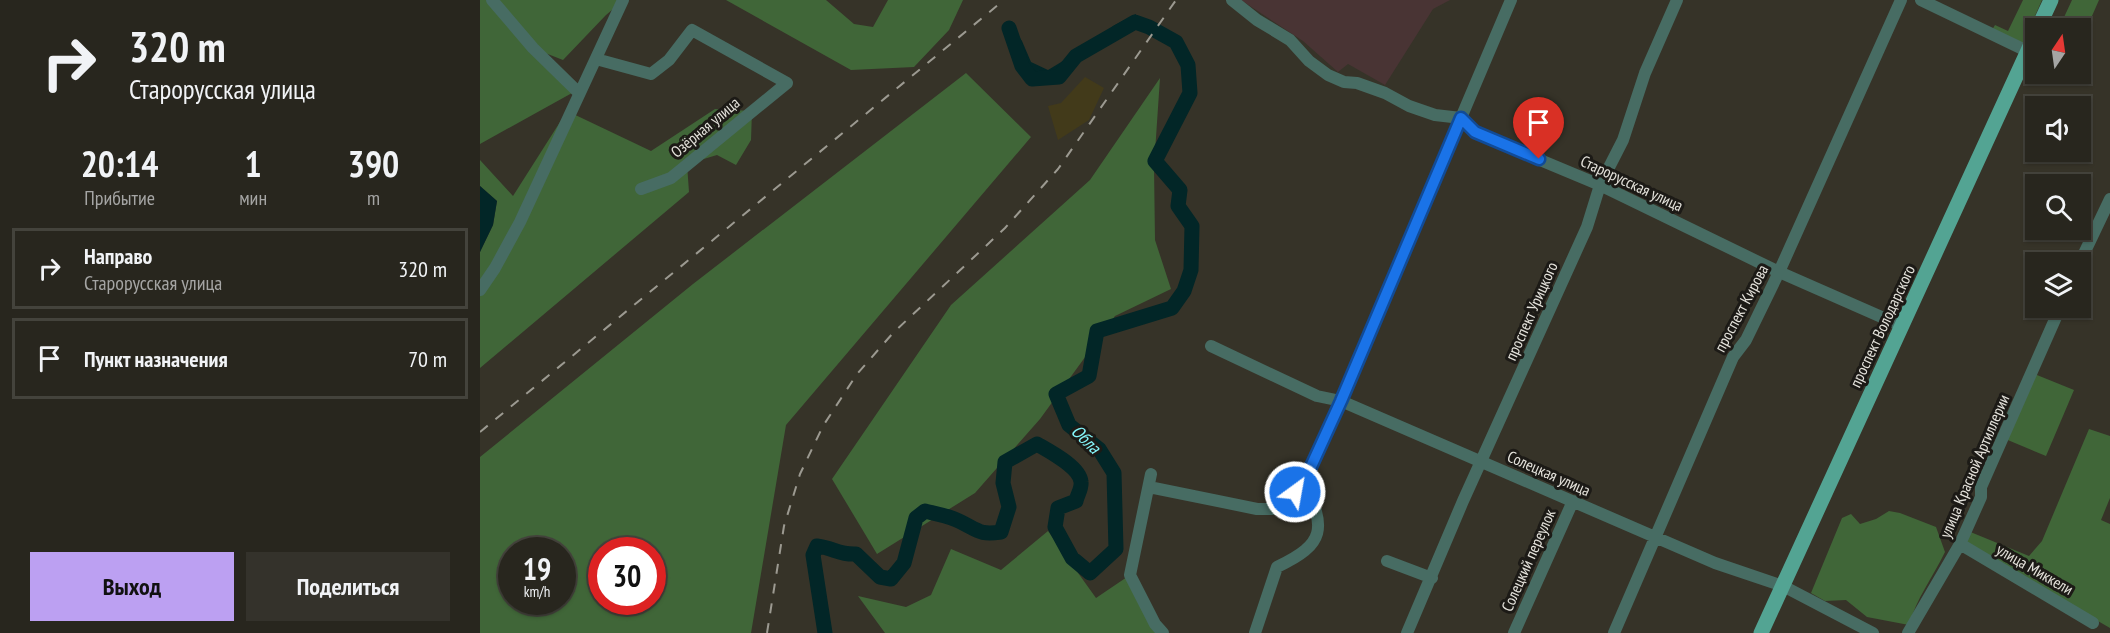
<!DOCTYPE html>
<html lang="ru">
<head>
<meta charset="utf-8">
<style>
  body { margin:0; font-family:"PT Sans Narrow",sans-serif; background:#34322b; color:#f1f3f6; height:100vh; display:flex; flex-direction:column; font-size:22px; white-space:nowrap }
  * { box-sizing:border-box; margin:0 }
  p { font-size:20px; color:#a5a5a4 }
  .icon { flex:none; width:33px; height:33px; fill:none; stroke:currentColor; stroke-width:2; stroke-linecap:round; stroke-linejoin:round }
  .map { position:relative; flex:1; overflow:hidden }
  .panel { display:flex; flex-direction:column; background:#28261e; width:480px }
  .panel>* { flex:none }
  .guide { background:#28261e; color:#f1f3f6; overflow:hidden }
  .needle { width:39px; rotate:13deg }
  .tools { position:absolute; left:1545px; top:18px; display:grid; gap:12px }
  .tools a { display:grid; place-items:center; width:66px; height:66px; border-radius:0px; background:#28261e; box-shadow:0 2px 4px #0004,0 0 0 2px #44433c; font-size:30px }
  .speed { position:absolute; left:18px; top:537px; display:flex; gap:12px; font-size:30px; font-weight:700; text-align:center }
  .speed>* { display:grid; place-content:center; width:78px; height:78px; border-radius:50%; background:#28261e; box-shadow:0 2px 4px #0004,0 0 0 2px #44433c; line-height:1 }
  .speed small { font-size:15px; font-weight:400 }
  .speed .limit { border:9px solid #d22; background:#fff; color:#111 }
  .pin { position:absolute; display:grid; place-items:center; width:51px; height:51px; color:#fff; margin:-62px -26px; border-radius:50% 50% 50% 0; rotate:-45deg; box-shadow:0 0 6px #0007 }
  .pin .icon { rotate:45deg }
  .me { position:absolute; width:66px; margin:-33px; rotate:32deg; stroke-linejoin:round; filter:drop-shadow(0 0 4px #0008) }
  .turn { display:flex; align-items:center; gap:21px; height:126px; padding:0 30px; font-size:27px }
  .turn .icon { width:78px; height:78px; stroke-width:2.5 }
  .turn b { display:block; font-size:42px; line-height:51px }
  .eta { display:flex; justify-content:space-evenly; align-items:center; height:102px; text-align:center }
  .eta b { font-size:36px; font-weight:800; line-height:42px }
  .primary-button { display:flex; gap:12px; margin-top:auto; padding:12px 30px }
  .primary-button a { flex:1; height:69px; border-radius:0px; background:#bca0f2; color:#111; font-size:24px; font-weight:800; line-height:69px; text-align:center }
  .primary-button a+a { background:#34322b; color:#f1f3f6 }
  ul { padding:0; list-style:none }
  li { display:flex; align-items:center; gap:18px; height:81px; margin:0 12px 9px; padding:0 18px; border:3px solid #44433c; border-radius:0px }
  li div { flex:1 }
  li b { display:block; font-size:22px }
  li em { font-style:normal }
  main { display:flex; flex:1; min-height:0 }
  .map>svg:first-child { display:block }
  .industrial { fill:#493434 }
  .green { fill:#406638; fill-rule:evenodd }
  .sand { fill:#423a1a }
  .water { fill:#022627 }
  .lines { fill:none; stroke-linecap:round; stroke-linejoin:round }
  .river { stroke:#022627; stroke-width:15 }
  .minor { stroke:#476c63; stroke-width:12 }
  .major { stroke:#53a493; stroke-width:15 }
  .rail { stroke:#9c9a91; stroke-width:2; stroke-dasharray:10 10; stroke-linecap:butt }
  .route-casing { stroke:#114b97; stroke-width:15 }
  .route { stroke:#1a73e8; stroke-width:10 }
  .labels { text-anchor:middle; dominant-baseline:central; stroke-width:6; stroke-linejoin:round; paint-order:stroke }
  .street-label { font-size:16px; fill:#e5e3dc; stroke:#1c1a16 }
  .water-label { font-size:18px; font-style:italic; fill:#85f6fa; stroke:#1c1a16 }
</style>
</head>
<body>
<main>
<section class="panel">
<div class="guide">
<div class="turn"><svg class="icon" aria-label="right" viewBox="0 0 24 24"><path d="M7 20v-9h11M14 6l5 5-5 5"/></svg><div><b>320 m</b>Старорусская улица</div></div>
</div>
<div class="eta">
<div><b>20:14</b><p>Прибытие</p></div>
<div><b>1</b><p>мин</p></div>
<div><b>390</b><p>m</p></div>
</div>
<ul>
<li><svg class="icon" aria-label="right" viewBox="0 0 24 24"><path d="M7 20v-9h11M14 6l5 5-5 5"/></svg><div><b>Направо</b><p>Старорусская улица</p></div><em>320 m</em></li>
<li><svg class="icon" aria-label="arrive" viewBox="0 0 24 24"><path d="M6 21V4h12l-3 4 3 4H6"/></svg><div><b>Пункт назначения</b></div><em>70 m</em></li>
</ul>
<div class="primary-button"><a>Выход</a><a>Поделиться</a></div>
</section>
<div class="map">
<svg width="1630" height="633" viewBox="0 0 1630 633">
  <rect width="100%" height="100%" fill="#363328"/>
  <path class="industrial" d="M 761,0 L 970,0 L 953,9 L 905,85 L 868,64 L 858,72 L 823,41 Z"/>
  <path class="green" d="M 0,0 L 144,0 L 126,15 L 83,60 L 55,49 L 92,93 L 0,144 Z
    M 246,0 L 346,0 L 374,24 L 393,27 L 408,0 L 483,0 L 469,30 L 434,67 L 371,70 Z
    M 1543,0 L 1562,0 L 1542,45 L 1512,30 L 1515,25 L 1528,31 Z
    M 1592,0 L 1619,0 L 1605,32 L 1592,25 L 1590,28 L 1579,28 Z
    M 486,73 L 551,137 L 306,425 L 271,633 L 0,633 L 0,457 L 213,284 ZM 32,550 L 82,550 L 82,602 L 32,602 ZM 122,550 L 172,550 L 172,602 L 122,602 Z
    M 680,78 L 674,167 L 675,240 L 691,289 L 635,316 L 560,419 L 495,493 L 397,554 L 352,479 L 471,305 L 610,180 Z
    M 235,109 L 272,111 L 271,140 L 256,165 L 237,155 L 207,164 L 209,192 L 0,368 L 0,252 L 13,225 L 17,201 L 0,186 L 0,160 L 33,196 L 87,111 L 171,151 Z
    M 1552,373 L 1594,390 L 1566,456 L 1523,438 Z
    M 1609,429 L 1630,436 L 1630,498 L 1621,520 L 1630,524 L 1630,628 L 1483,543 L 1488,531 L 1549,556 L 1562,541 Z
    M 1409,511 L 1420,513 L 1456,527 L 1465,552 C 1453,577 1436,599 1429,625 L 1387,617 L 1366,600 L 1345,601 L 1331,593 L 1362,518 L 1371,514 L 1380,524 L 1396,519 Z
    M 568,531 L 616,598 L 650,575 L 678,633 L 405,633 L 378,596 L 426,607 L 451,595 L 471,549 L 521,570 Z"/>
  <path class="sand" d="M 605,77 L 624,88 L 609,120 L 578,140 L 568,106 L 581,103 Z"/>
  <path class="water" d="M 656,14 L 655,22 L 597,56 L 579,77 L 552,79 L 542,66 L 529,28 L 533,29 L 542,41 L 551,62 L 568,70 L 621,38 L 633,26 Z
    M 0,186 L 17,201 L 13,225 L 0,252 Z"/>
  <g class="lines">
    <path class="river" d="M 345,633 L 333,555 L 337,546 C 354,548 359,555 376,554 L 400,577 L 411,579 L 424,563 L 436,518 L 445,511 C 456,514 471,516 481,522 C 499,531 500,535 521,532 L 529,507 L 523,483 L 525,462 L 557,444 C 569,451 600,467 601,482 C 602,488 597,496 596,501 L 578,508 L 575,527 L 592,558 L 610,573 L 636,549 L 634,473 L 619,449 L 589,425 L 576,394 L 609,376 L 617,331 L 692,308 L 704,291 L 711,270 L 712,226 L 698,206 L 700,190 L 675,161 L 710,93 L 708,65 L 696,42 L 669,27 L 655,22 L 596,56 L 579,77 L 552,79 L 542,66 L 529,28"/>
    <path class="minor" d="M 12,0 L 53,48 L 99,93
      M 752,0 L 777,20 L 810,40 L 829,61 L 848,75 L 864,82 L 877,83 L 905,93 L 929,106 L 955,115 L 981,118 L 995,132 L 1017,142 L 1120,185 L 1299,272 L 1422,326
      M 1441,0 L 1547,51
      M 116,59 L 171,74 L 189,60 L 212,30 L 307,83 L 191,178 L 161,189
      M 1600,262 L 1630,199
      M 0,290 L 15,268 L 40,222 L 143,0
      M 731,346 L 837,396 L 861,401 L 1235,563 L 1303,586 L 1393,633
      M 671,474 L 650,575 L 675,624 L 683,633
      M 669,487 L 777,509 L 799,509 L 824,482
      M 1480,544 L 1613,623
      M 907,561 L 952,578
      M 775,633 L 797,567 C 846,544 846,528 824,482 L 861,401 L 1031,0
      M 927,633 L 983,501 L 1107,227 L 1120,185 L 1143,140 L 1165,73 L 1197,0
      M 1034,633 L 1093,501
      M 1134,633 L 1253,357 L 1266,340 L 1299,272 L 1421,0
      M 1428,633 L 1480,544 L 1501,497 L 1501,487 L 1580,308"/>
    <path class="major" d="M 1558,28 L 1571,0
      M 1281,633 L 1556,33"/>
    <path class="rail" d="M 0,432 L 524,0
      M 287,633 L 304,526 L 320,474 L 343,426 L 377,374 L 413,333 L 525,228 L 578,169 L 696,0"/>
  </g>
  <g class="lines">
    <g class="route-casing">
      <path id="route" d="M 815,492 L 824,482 L 861,401 L 981,118 L 995,132 L 1059,159"/>
    </g>
    <use href="#route" class="route"/>
  </g>
  <g class="labels">
    <g class="street-label">
      <text transform="translate(225 127) rotate(-40)">Озёрная улица</text>
      <text transform="translate(1152 183) rotate(25)">Старорусская улица</text>
      <text transform="translate(1261 308) rotate(-62)">проспект Кирова</text>
      <text transform="translate(1051 311) rotate(-66)">проспект Урицкого</text>
      <text transform="translate(1402 326) rotate(-65)">проспект Володарского</text>
      <text transform="translate(1494 466) rotate(-67)">улица Красной Артиллерии</text>
      <text transform="translate(1069 473) rotate(24)">Солецкая улица</text>
      <text transform="translate(1048 560) rotate(-66)">Солецкий переулок</text>
      <text transform="translate(1555 569) rotate(30)">улица Миккели</text>
    </g>
    <g class="water-label">
      <text transform="translate(606 439) rotate(44)">Обла</text>
    </g>
  </g>
</svg>
<div class="tools">
<a><svg class="needle" viewBox="-14 -14 28 28"><path d="M0-13l5 13h-10z" fill="#e53935"/><path d="M0 13l5-13h-10z" fill="#a5a5a4"/></svg></a>
<a><svg class="icon" aria-label="sound" viewBox="0 0 24 24"><path d="M4 9h4l5-4v14l-5-4H4zM17 9q2 3 0 6"/></svg></a>
<a><svg class="icon" aria-label="search" viewBox="0 0 24 24"><circle cx="10" cy="10" r="6"/><path d="M15 15l6 6"/></svg></a>
<a><svg class="icon" aria-label="layers" viewBox="0 0 24 24"><path d="M12 4l9 5-9 5-9-5zM3 14l9 5 9-5"/></svg></a>
</div>
<div class="speed"><div>19<small>km/h</small></div><div class="limit">30</div></div>
<div class="pin" style="left:1059px;top:159px;background:#d93025"><svg class="icon" aria-label="arrive" viewBox="0 0 24 24"><path d="M6 21V4h12l-3 4 3 4H6"/></svg></div>
<svg class="me" style="left:815px;top:492px" viewBox="-20 -20 40 40"><circle r="17" fill="#1a73e8" stroke="#fff" stroke-width="3"/><path d="M0-11L8 9 0 5-8 9z" fill="#fff"/></svg>
</div>
</main>
</body>
</html>
